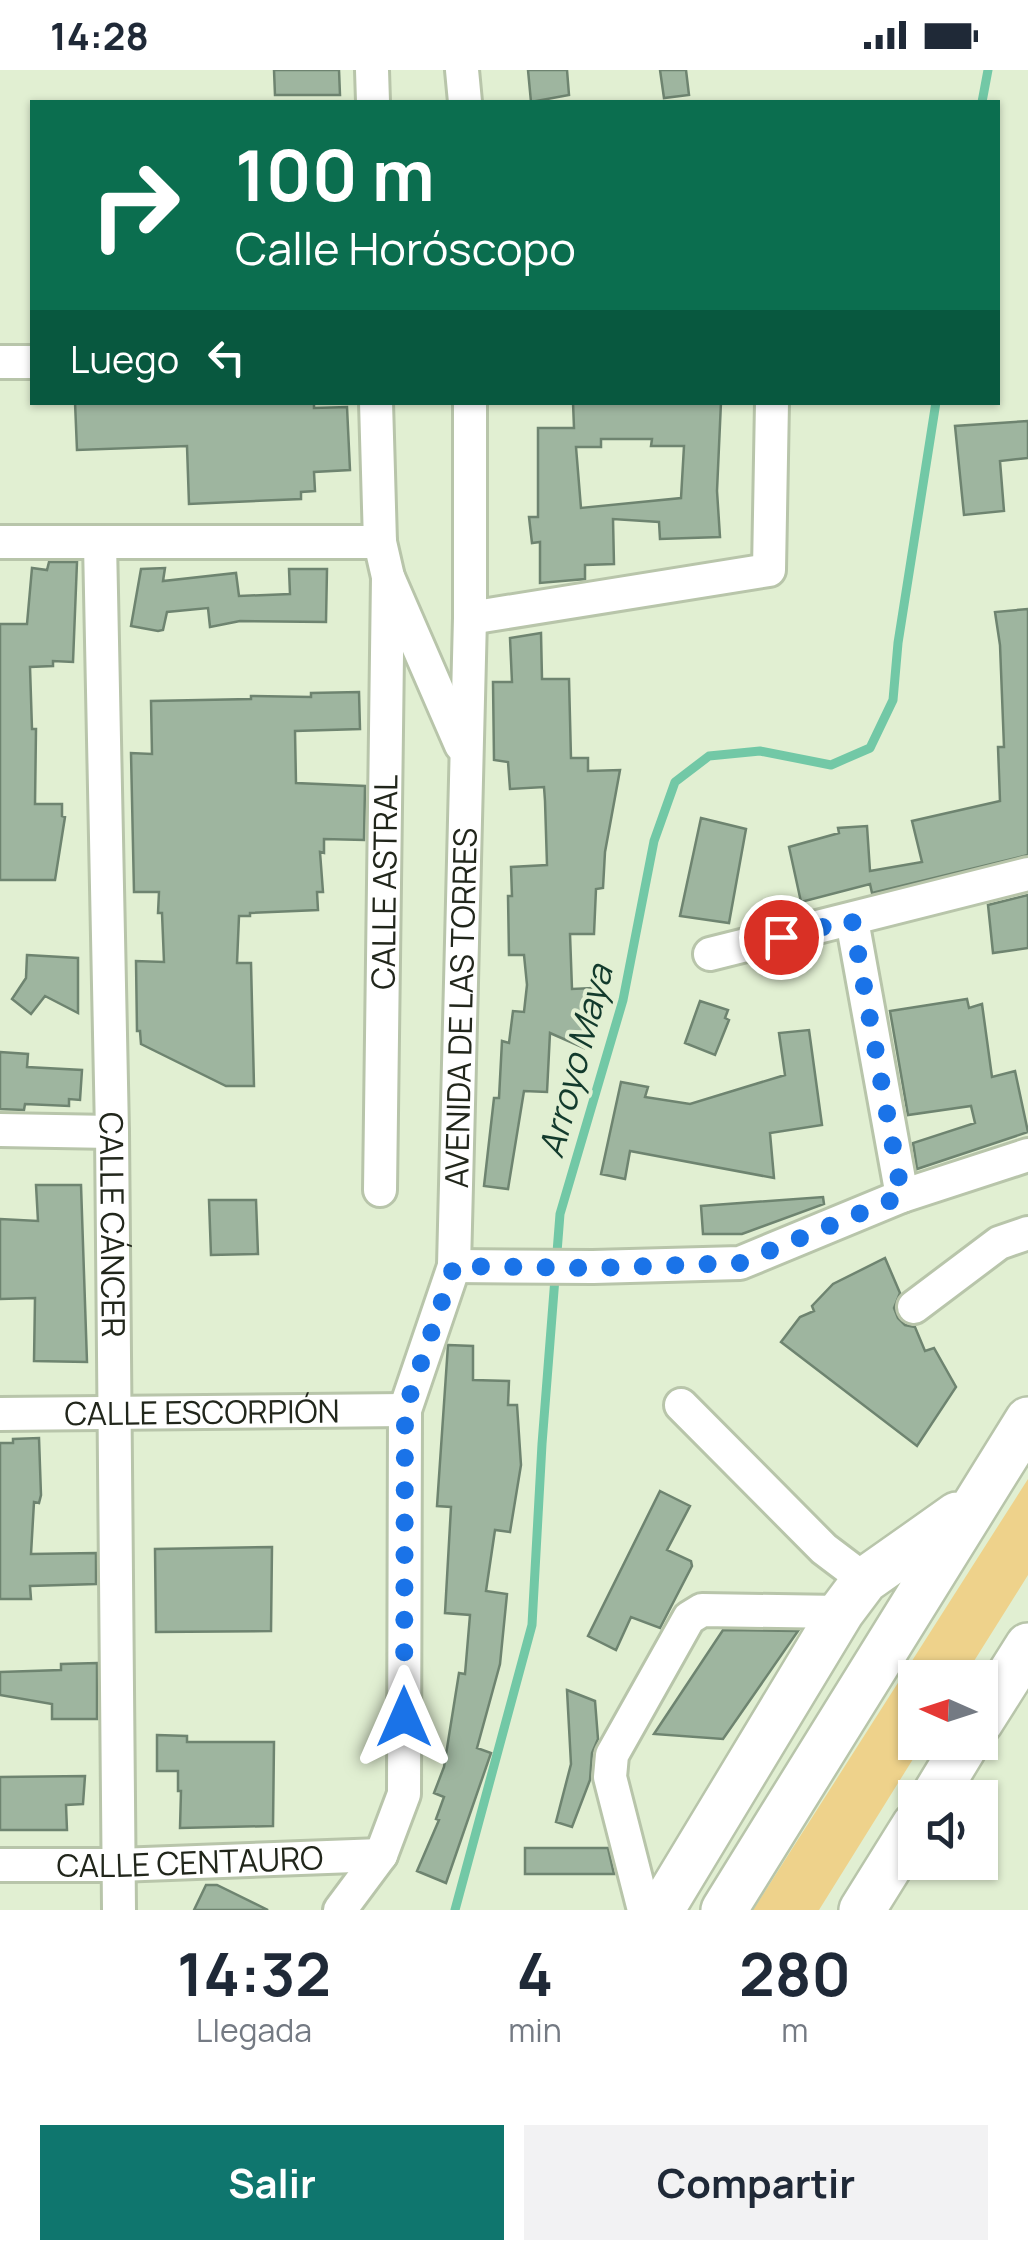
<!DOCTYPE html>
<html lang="es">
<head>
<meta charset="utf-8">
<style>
  body { margin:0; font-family:Manrope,sans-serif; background:#f2f2f3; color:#1f2937; height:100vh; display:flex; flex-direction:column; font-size:38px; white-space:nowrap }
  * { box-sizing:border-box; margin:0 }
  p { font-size:32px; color:#747a83 }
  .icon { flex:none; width:55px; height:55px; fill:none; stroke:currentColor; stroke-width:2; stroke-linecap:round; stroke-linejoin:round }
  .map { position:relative; height:1840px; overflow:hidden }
  .sheet { display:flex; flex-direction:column; background:#fff; flex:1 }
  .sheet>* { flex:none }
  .guide { position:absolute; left:30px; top:30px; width:970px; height:305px; border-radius:0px; box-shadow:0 2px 8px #0004; background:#0b6e4f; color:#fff; overflow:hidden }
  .needle { width:65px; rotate:273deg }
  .tools { position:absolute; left:898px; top:1590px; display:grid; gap:20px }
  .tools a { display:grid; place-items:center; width:100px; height:100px; border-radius:0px; background:#fff; box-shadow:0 2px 8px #0004; font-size:50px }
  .pin { position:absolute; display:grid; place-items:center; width:85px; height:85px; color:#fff; margin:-42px; border:5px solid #fff; border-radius:50%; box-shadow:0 2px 10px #0007 }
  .me { position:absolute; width:110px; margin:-55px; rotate:0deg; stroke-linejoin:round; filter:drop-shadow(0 0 8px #0008) }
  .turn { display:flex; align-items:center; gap:35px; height:210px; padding:0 40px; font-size:45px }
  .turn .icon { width:130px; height:130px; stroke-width:2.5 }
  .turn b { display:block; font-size:70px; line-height:85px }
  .then { display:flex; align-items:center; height:95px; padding:0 40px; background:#0003; gap:20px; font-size:38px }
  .eta { display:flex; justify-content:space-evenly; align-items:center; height:170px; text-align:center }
  .eta b { font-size:60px; font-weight:700; line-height:70px }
  .primary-button { display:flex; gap:20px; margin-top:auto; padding:20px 40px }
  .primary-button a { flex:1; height:115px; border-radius:0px; background:#0f766e; color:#fff; font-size:40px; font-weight:700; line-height:115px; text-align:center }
  .primary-button a+a { background:#f2f2f3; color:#1f2937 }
  .status { display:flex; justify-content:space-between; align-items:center; height:70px; padding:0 50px; background:#fff; direction:ltr }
  .status svg { height:28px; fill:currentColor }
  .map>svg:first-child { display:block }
  .green { fill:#eed28b }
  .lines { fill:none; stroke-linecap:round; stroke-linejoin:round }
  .stream { stroke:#72c8a6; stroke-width:9 }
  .building { fill:#9eb59f; stroke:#6e8470; stroke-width:2.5; fill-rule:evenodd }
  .minor-casing { stroke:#b8c5aa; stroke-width:38 }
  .highway-casing { stroke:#b8c5aa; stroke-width:50 }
  .minor { stroke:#fff; stroke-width:32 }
  .highway { stroke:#fff; stroke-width:45 }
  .route { stroke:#1a73e8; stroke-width:18; stroke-dasharray:0 32.4 }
  .labels { text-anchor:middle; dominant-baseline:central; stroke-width:8; stroke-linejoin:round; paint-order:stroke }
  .street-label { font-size:32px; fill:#21261b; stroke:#e1efd2 }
  .water-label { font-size:35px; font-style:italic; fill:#123a2c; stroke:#e1efd2 }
</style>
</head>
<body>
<div class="status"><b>14:28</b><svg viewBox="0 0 49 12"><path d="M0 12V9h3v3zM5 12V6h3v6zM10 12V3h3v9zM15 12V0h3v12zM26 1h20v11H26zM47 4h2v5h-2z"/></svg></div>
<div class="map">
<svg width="1028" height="1840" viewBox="0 0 1028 1840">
  <rect width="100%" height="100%" fill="#e1efd2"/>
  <path class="green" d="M 1028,1409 L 1028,1505 L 964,1607 L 915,1608 L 915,1672 L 923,1673 L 819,1840 L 753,1840 Z"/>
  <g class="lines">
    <path class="stream" d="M 982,32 L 988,0
      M 455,1840 L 532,1555 L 542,1374 L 560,1144 L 623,930 L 654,771 L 675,712 L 709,686 L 760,681 L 831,695 L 870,678 L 893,630 L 898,573 L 936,332"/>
  </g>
  <path class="building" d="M 274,0 L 339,0 L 340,25 L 275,25 Z
    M 528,0 L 567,0 L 569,25 L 531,32 Z
    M 660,0 L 686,0 L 689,25 L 664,28 Z
    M 75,332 L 314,332 L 314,338 L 347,337 L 350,400 L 314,402 L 315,421 L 301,422 L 301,429 L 189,434 L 187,376 L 77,380 Z
    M 573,332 L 721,332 L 717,421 L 720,467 L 660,469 L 659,452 L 613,449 L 614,494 L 585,495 L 585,509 L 540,513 L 540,472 L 532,473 L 529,447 L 538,447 L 538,358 L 574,358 ZM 601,369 L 652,369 L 651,376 L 684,376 L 681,428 L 581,438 L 576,377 L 601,377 Z
    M 1028,351 L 1028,388 L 1000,391 L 1004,441 L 964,445 L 955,356 Z
    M 49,492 L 77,492 L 73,592 L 53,591 L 53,596 L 30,597 L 32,659 L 36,659 L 35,734 L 62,734 L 62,746 L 65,747 L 55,810 L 0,810 L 0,554 L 27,554 L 32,498 L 47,500 Z
    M 165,498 L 163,511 L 236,503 L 239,526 L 290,524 L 289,499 L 327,499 L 326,552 L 240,551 L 210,557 L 208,538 L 167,542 L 163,560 L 158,561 L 131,556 L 141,499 Z
    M 1028,539 L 1028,785 L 872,823 L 870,814 L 801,832 L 789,777 L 839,763 L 838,758 L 867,756 L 870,801 L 922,792 L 912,751 L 1000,731 L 998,677 L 1004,677 L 1000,575 L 995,542 Z
    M 541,563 L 542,609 L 569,609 L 571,688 L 588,688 L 588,701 L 620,700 L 605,782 L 603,818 L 596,819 L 594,864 L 570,864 L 572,919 L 592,918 L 584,978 L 550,963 L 547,1022 L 524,1021 L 508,1119 L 484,1116 L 494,1028 L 499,1028 L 502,971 L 509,973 L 513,941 L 524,942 L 527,915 L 524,885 L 509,885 L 508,826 L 512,826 L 511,797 L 547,795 L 545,731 L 544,717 L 510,719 L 508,692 L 494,690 L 493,612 L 512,612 L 510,568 Z
    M 359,622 L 360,659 L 295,661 L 296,713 L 365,716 L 364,770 L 324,769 L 324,783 L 320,782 L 323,822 L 317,822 L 318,840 L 250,843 L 250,846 L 239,846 L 237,893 L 251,893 L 254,1016 L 226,1016 L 141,974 L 140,961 L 137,961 L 136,891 L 164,892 L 162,843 L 158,843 L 159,822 L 134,822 L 131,683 L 152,684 L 151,631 L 251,629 L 251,626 L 311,627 L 311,623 Z
    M 701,748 L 746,759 L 729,853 L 680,846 Z
    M 1028,825 L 1028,878 L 993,883 L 988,835 Z
    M 27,885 L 78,888 L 78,943 L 45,926 L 31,944 L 12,929 L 26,908 Z
    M 967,929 L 969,938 L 982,934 L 992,1007 L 1015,1001 L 1028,1062 L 917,1099 L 913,1073 L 975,1053 L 971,1036 L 908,1045 L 890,941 Z
    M 700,931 L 728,940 L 725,948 L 729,950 L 715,985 L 685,973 Z
    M 809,960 L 822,1055 L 770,1063 L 774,1108 L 630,1081 L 625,1109 L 601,1104 L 621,1012 L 648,1017 L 645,1027 L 690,1034 L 785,1005 L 779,963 Z
    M 0,982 L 28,984 L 27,997 L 82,1000 L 80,1030 L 69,1029 L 69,1036 L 25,1034 L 24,1040 L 0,1039 Z
    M 36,1115 L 81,1115 L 87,1292 L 34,1291 L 35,1228 L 0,1229 L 0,1149 L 38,1151 Z
    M 823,1127 L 824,1134 L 742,1164 L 703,1164 L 701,1136 Z
    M 209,1130 L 256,1130 L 258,1184 L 211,1185 Z
    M 885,1188 L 900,1223 L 894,1238 L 898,1248 L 905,1255 L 915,1257 L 925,1281 L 934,1278 L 956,1317 L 917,1376 L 781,1272 L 800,1247 L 814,1241 L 812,1236 L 833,1214 Z
    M 448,1275 L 473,1276 L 473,1310 L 509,1311 L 508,1335 L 517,1335 L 521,1395 L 510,1462 L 495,1460 L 486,1521 L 507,1524 L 500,1594 L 477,1678 L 491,1683 L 446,1813 L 417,1801 L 439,1750 L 436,1749 L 444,1727 L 434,1723 L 444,1697 L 459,1603 L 465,1604 L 470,1545 L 445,1543 L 451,1437 L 437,1436 Z
    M 39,1368 L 41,1425 L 39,1433 L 34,1432 L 31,1484 L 96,1483 L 96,1514 L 30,1516 L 31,1529 L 0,1529 L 0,1373 L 13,1373 L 13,1369 Z
    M 660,1421 L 690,1436 L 667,1480 L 691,1491 L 692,1496 L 660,1558 L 631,1547 L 616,1580 L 588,1566 Z
    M 272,1477 L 271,1561 L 156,1562 L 155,1479 Z
    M 723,1560 L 798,1561 L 723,1669 L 654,1664 Z
    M 97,1593 L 97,1649 L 52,1649 L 52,1634 L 0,1625 L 0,1602 L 61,1600 L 61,1594 Z
    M 567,1620 L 595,1631 L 598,1669 L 592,1683 L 590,1710 L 572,1757 L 556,1752 L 571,1694 Z
    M 157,1665 L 187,1666 L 187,1672 L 274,1672 L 273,1756 L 180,1758 L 181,1721 L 178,1721 L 178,1701 L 157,1701 Z
    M 85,1706 L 83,1734 L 66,1735 L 67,1760 L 0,1760 L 0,1707 Z
    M 525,1778 L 608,1778 L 614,1804 L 525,1804 Z
    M 206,1815 L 217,1815 L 268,1840 L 194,1840 Z"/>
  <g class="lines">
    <g class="minor-casing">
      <g id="minor">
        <path d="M 372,0 L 373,32"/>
        <path d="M 462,0 L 465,32"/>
        <path d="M 0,292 L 32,292"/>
        <path d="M 376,332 L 380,472 L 388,507 L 461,675"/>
        <path d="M 0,472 L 380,472"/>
        <path id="s1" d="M 100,473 L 112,1062 L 119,1840"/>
        <path d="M 470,548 L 769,500 L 772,332"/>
        <path d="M 852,850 L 902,1126"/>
        <path d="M 710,884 L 1028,804"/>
        <path d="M 0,1060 L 112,1062"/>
        <path id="s2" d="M 380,1120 L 388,507"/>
        <path d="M 454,1196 L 593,1197 L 740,1193 L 902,1126 L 1028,1085"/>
        <path d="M 914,1237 L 999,1173 L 1028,1163"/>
        <path d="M 681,1335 L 824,1479 L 865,1510"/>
        <path id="s3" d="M 0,1344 L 405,1340"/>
        <path id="s4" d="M 0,1795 L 118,1795 L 381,1785"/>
        <path id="s5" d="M 340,1840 L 381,1785 L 404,1724 L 405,1340 L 454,1196 L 470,548 L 470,332"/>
        <path d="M 644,1840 L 610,1707 L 612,1685 L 689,1548 L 702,1540 L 841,1542"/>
      </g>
    </g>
    <g class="highway-casing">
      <path id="highway" d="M 980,1652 L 1028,1576
        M 933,1728 L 967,1672
        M 661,1840 L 841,1542 L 865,1510 L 957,1445
        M 724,1840 L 1028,1350
        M 862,1840 L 915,1755"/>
    </g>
    <use href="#minor" class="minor"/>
    <use href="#highway" class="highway"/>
  </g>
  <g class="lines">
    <path class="route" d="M 404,1647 L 405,1340 L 454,1196 L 593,1198 L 740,1193 L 902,1126 L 852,850 L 781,867"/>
  </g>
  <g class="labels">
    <g class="street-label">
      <text stroke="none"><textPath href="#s2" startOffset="308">CALLE ASTRAL</textPath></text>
      <text stroke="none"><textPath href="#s5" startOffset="928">AVENIDA DE LAS TORRES</textPath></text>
      <text stroke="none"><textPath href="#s1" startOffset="682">CALLE CÁNCER</textPath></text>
      <text stroke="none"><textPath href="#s3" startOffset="202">CALLE ESCORPIÓN</textPath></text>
      <text stroke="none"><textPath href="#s4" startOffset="190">CALLE CENTAURO</textPath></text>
    </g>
    <g class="water-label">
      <text transform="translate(575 991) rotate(-75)">Arroyo Maya</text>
    </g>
  </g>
</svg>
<div class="tools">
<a><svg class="needle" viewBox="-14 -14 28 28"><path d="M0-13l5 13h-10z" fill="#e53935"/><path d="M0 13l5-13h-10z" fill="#747a83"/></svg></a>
<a><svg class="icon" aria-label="sound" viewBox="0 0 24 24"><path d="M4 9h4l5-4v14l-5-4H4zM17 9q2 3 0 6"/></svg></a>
</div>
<div class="pin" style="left:781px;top:867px;background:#d93025"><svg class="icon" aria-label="arrive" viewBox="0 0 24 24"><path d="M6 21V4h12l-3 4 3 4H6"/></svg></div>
<svg class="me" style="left:404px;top:1647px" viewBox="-20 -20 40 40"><path d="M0-17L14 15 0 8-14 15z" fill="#1a73e8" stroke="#fff" stroke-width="4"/></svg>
<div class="guide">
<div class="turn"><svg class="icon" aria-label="right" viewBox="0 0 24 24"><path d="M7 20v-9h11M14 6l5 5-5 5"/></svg><div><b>100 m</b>Calle Horóscopo</div></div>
<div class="then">Luego<svg class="icon" aria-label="left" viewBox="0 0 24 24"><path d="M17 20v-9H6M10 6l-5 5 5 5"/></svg></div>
</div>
</div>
<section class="sheet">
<div class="eta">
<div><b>14:32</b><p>Llegada</p></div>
<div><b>4</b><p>min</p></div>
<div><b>280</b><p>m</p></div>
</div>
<div class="primary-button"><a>Salir</a><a>Compartir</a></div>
</section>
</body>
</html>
